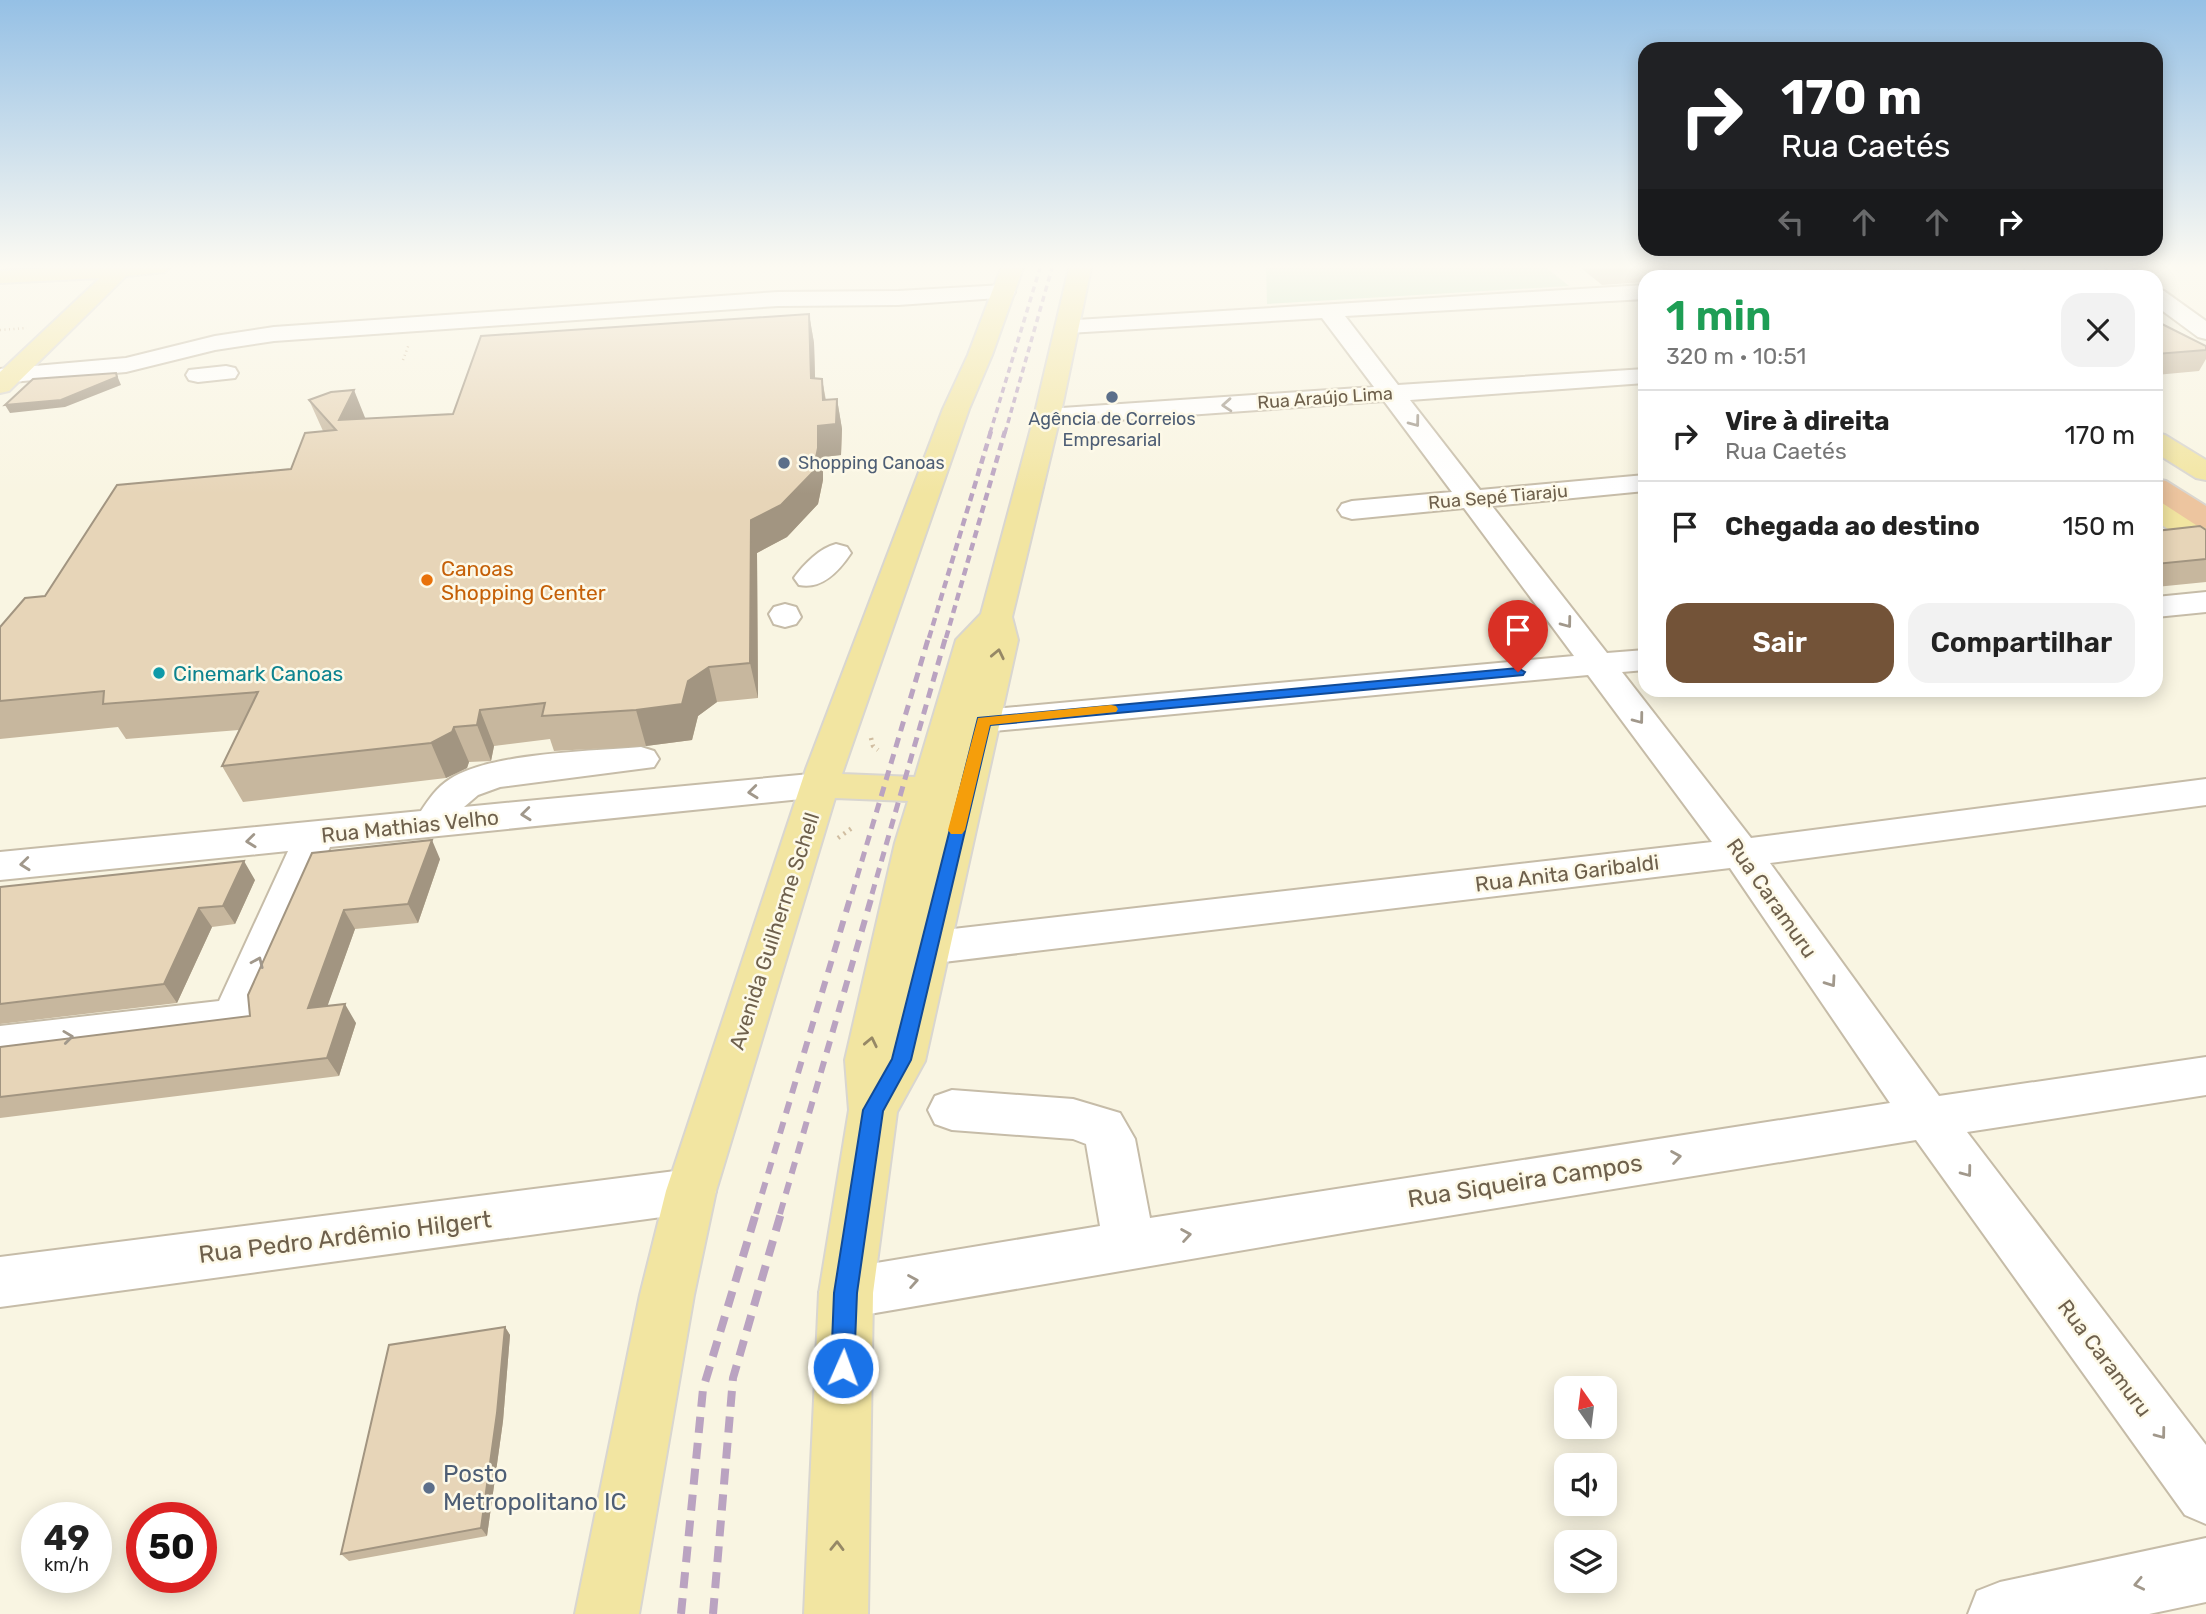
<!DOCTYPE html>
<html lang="pt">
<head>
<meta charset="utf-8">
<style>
  body { margin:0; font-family:Rubik,sans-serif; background:#f2f2f2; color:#222; height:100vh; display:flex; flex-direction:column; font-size:26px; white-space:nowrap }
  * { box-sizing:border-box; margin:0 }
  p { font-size:23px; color:#767676 }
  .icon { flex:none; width:38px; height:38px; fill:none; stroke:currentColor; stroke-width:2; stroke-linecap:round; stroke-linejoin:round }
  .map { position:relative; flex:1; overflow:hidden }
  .panel { position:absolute; left:1638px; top:270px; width:525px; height:427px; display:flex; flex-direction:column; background:#fff; border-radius:21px; box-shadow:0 4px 18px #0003 }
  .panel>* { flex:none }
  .banner { position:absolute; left:1638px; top:42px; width:525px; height:214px; border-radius:21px; box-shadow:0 4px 18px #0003; background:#202124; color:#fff; overflow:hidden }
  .needle { width:46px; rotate:346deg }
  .fabs { position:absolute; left:1554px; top:1376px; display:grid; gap:14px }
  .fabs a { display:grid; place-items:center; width:63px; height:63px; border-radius:14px; background:#fff; box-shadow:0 4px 18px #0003; font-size:35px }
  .speed { position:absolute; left:21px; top:1502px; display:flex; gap:14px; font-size:35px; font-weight:700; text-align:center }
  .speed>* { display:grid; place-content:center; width:91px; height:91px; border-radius:50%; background:#fff; box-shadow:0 4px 18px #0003; line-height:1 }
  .speed small { font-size:18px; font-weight:400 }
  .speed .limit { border:10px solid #d22; background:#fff; color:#111 }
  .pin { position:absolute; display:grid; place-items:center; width:60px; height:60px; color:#fff; margin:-72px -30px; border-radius:50% 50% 50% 0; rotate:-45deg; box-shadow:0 0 7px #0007 }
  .pin .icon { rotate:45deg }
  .me { position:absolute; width:77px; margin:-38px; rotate:2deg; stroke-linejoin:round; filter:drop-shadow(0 0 5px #0008) }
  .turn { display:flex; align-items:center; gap:24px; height:147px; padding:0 28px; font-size:32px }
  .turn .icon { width:91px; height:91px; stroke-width:2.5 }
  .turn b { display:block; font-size:49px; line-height:60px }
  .lanes { display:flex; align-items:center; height:66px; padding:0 28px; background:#0003; justify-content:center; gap:35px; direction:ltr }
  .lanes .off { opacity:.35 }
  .round { display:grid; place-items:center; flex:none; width:74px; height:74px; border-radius:21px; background:#f2f2f2 }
  .overview { display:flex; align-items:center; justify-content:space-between; height:119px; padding:0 28px }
  h1 { font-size:42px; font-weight:600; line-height:52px; color:#1e9e55 }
  .cta { display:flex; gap:14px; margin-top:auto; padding:14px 28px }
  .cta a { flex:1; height:80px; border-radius:21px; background:#735338; color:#fff; font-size:28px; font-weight:600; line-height:80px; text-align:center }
  .cta a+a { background:#f2f2f2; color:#222 }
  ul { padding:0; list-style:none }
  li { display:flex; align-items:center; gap:21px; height:91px; padding:0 28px; border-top:2px solid #e0e0e0 }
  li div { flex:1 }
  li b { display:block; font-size:26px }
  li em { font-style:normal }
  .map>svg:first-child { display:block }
  .green { fill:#c9e5c3 }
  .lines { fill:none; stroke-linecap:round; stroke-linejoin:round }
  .minor-casing { stroke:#c6bca8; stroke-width:4 }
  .major-casing { stroke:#d9d6d0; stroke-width:4 }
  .highway-casing { stroke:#d9d6d0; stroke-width:4 }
  .path-far1 { stroke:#d0bda1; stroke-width:2.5; stroke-dasharray:1 3.5; stroke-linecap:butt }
  .path { stroke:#d0bda1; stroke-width:4.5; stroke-dasharray:2 5; stroke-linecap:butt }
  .minor { fill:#fff; fill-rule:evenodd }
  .major { fill:#f2e5a1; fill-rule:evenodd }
  .highway { fill:#edc59f; fill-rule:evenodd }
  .rail-far4 { stroke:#baa3c1; stroke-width:3.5; stroke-dasharray:6 4.5; stroke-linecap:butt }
  .rail-far3 { stroke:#baa3c1; stroke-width:4.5; stroke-dasharray:8 5; stroke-linecap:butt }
  .rail-far2 { stroke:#baa3c1; stroke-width:5; stroke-dasharray:10 7; stroke-linecap:butt }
  .rail-far1 { stroke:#baa3c1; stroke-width:6; stroke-dasharray:12 9; stroke-linecap:butt }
  .rail { stroke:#baa3c1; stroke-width:8; stroke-dasharray:16 10; stroke-linecap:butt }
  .wall { fill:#c7b79e }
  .shaded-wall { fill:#a29581 }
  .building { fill:#e7d5b8; stroke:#a29581; stroke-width:2 }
  .oneway { stroke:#a1988b }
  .oneway2 { stroke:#968866 }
  .route { fill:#1a73e8; stroke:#114b97; stroke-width:2 }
  .slow { fill:#f59e0b }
  .service-dot { fill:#5c6f8a; stroke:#fdf9e8; stroke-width:2.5 }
  .food-dot { fill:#e8710a; stroke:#fdf9e8; stroke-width:2.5 }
  .culture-dot { fill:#0f9aa8; stroke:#fdf9e8; stroke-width:2.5 }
  .labels { text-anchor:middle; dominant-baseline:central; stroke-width:5; stroke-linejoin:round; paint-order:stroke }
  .far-street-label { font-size:18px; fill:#6e604c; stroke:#fdf9e8 }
  .far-service-label { font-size:18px; fill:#4e5e75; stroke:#fdf9e8 }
  .food-label { font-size:21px; fill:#c56008; stroke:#fdf9e8; text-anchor:start }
  .culture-label { font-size:21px; fill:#0d838f; stroke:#fdf9e8; text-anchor:start }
  .street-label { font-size:21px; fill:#6e604c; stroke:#fdf9e8 }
  .near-street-label { font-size:24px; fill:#6e604c; stroke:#fdf9e8 }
  .near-service-label { font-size:24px; fill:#4e5e75; stroke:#fdf9e8; text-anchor:start }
</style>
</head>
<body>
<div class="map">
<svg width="2206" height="1614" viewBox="0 0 2206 1614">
  <rect width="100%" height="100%" fill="#f9f5e2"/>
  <path class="green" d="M 1266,268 L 1547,268 L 1569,286 L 1267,304 Z"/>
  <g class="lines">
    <g class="minor-casing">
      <path id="minor" d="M 1914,268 L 2024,268 L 2020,272 C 1988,281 1912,279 1877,276 L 1880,271 Z
        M 2106,268 L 2131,268 L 2140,276 L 2115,276 Z
        M 1004,285 L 1012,287 L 1015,292 L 1012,297 L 898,305 L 778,306 L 274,341 L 215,350 L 126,372 L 0,383 L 0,369 L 126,358 L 215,336 L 274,327 L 778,292 L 898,291 Z
        M 1645,285 L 1645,299 L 1345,316 L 1398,385 L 1645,369 L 1645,383 L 1410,400 L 1480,490 L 1645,475 L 1645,491 L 1492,506 L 1607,653 L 1645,650 L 1645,670 L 1622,672 L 1751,838 L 2206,779 L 2206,805 L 1770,863 L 1939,1096 L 2206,1057 L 2206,1095 L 1967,1132 L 2206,1445 L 2206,1524 L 2185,1515 L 1916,1140 L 1355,1231 L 846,1318 L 827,1311 L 819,1293 L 827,1275 L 846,1268 L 1100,1226 L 1086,1144 L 1073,1139 L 952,1130 L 935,1124 L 928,1110 L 935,1096 L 952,1090 L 1073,1099 L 1120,1113 L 1135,1139 L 1150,1218 L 1890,1103 L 1730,868 L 927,964 L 912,959 L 905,948 L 912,937 L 927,932 L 1712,842 L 1588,675 L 983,732 L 970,729 L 965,721 L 970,713 L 983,710 L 1574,656 L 1464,508 L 1352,519 L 1342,516 L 1338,510 L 1342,504 L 1352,501 L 1452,492 L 1384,401 L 1047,425 L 1038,423 L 1034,417 L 1038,411 L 1047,409 L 1374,387 L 1322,318 L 1068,333 L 1060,331 L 1057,326 L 1060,321 Z
        M 2156,289 L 2164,291 L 2206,321 L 2206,339 L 2198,337 L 2156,306 Z
        M 226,366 L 235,368 L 238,373 L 235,378 L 198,382 L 189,380 L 186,375 L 189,370 Z
        M 836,544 L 847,547 L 851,553 C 839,571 822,590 799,585 L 794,578 C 804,564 820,548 836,544 Z
        M 2206,592 L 2206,612 L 2156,617 L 2156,597 Z
        M 785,604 L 796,607 L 801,617 L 796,624 L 785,627 L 774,624 L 769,614 L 774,607 Z
        M 641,747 L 654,751 L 659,759 L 654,767 L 500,787 L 478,795 L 464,807 L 821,773 L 834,776 L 840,785 L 834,794 L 821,797 L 330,847 L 250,1030 L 234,1035 L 0,1064 L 0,1026 L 219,1001 L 288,851 L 0,880 L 0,852 L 421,811 C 429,799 437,787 450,779 C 489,753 593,751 641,747 Z
        M 691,1169 L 709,1175 L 716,1191 L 709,1207 L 691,1213 L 0,1307 L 0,1257 Z
        M 2206,1538 L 2206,1602 L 2149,1614 L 1968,1614 L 1977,1591 L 2000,1582 Z"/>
    </g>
    <g class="major-casing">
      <path id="major" d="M 47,268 L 169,268 L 165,272 L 126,276 L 9,391 L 0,393 L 0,372 L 100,278 L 0,283 L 0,271 Z
        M 1001,268 L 1023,268 L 992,355 L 969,409 L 842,774 L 915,777 L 956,640 L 981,614 L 1034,417 L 1069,268 L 1091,268 L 1060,417 L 1012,617 L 1018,640 L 925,1061 L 897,1112 L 873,1293 L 868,1614 L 804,1614 L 819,1293 L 849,1110 L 845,1060 L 895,843 L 908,801 L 835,798 L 716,1191 L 694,1295 L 639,1614 L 575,1614 L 640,1295 L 666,1191 L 806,769 L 943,409 L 968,355 Z
        M 1778,268 L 1804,268 L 1813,276 L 1788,276 Z
        M 1863,268 L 1889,268 L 1899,276 L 1873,276 Z
        M 2156,433 L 2165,435 L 2206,460 L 2206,480 L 2196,478 L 2156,453 Z
        M 2156,499 L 2166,502 L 2206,528 L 2206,550 L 2195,547 L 2156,521 Z"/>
    </g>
    <g class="highway-casing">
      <path id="highway" d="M 1804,268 L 1830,268 L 1840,276 L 1814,276 Z
        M 1838,268 L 1864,268 L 1874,276 L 1848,276 Z
        M 2156,479 L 2166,481 L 2206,506 L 2206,528 L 2196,525 L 2156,499 Z"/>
    </g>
    <path class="path-far1" d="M 0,330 L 27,328
      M 403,360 L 409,344"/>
    <path class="path" d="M 871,738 L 873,746 L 878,750
      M 838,838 L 852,828"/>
    <use href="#minor" class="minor"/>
    <use href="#major" class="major"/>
    <use href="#highway" class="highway"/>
    <path class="rail-far4" d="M 990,433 L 1040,268
      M 1005,433 L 1052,268"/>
    <path class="rail-far3" d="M 929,638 L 991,431
      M 946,638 L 1005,431"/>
    <path class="rail-far2" d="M 852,894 L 929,636
      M 872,894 L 946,636"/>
    <path class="rail-far1" d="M 756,1214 L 852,892
      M 780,1214 L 873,892"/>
    <path class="rail" d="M 681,1614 L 703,1389 L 756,1213
      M 713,1614 L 733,1378 L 781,1213"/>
  </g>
  <path class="wall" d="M 1581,268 L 1777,268 L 1775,273 L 1724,276 L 1645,276 L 1645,282 L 1602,285 Z
    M 809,314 L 814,343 L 815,378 L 822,379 L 826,400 L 837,399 L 842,429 L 841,455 L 823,457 L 823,480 L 818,504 L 787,537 L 757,553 L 758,698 L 717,702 L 698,716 L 692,740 L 646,746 L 554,751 L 550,739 L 494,746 L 491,761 L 469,762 L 467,768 L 446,778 L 243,802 L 222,766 L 239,730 L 126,739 L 118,727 L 0,739 L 0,627 L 45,596 L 291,469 L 323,431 L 309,400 L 365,419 L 453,414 Z
    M 2156,321 L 2206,346 L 2206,359 L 2199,371 L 2156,375 Z
    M 2206,530 L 2206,582 L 2156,587 L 2156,531 Z
    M 312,853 L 440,859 L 418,923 L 355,929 L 327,1006 L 356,1023 L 339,1076 L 0,1118 L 0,1047 L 250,1016 Z
    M 255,880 L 235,924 L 212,927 L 177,1003 L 0,1024 L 0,887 Z
    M 505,1327 L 510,1335 L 503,1421 L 487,1536 L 349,1561 L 341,1554 Z"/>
  <path class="shaded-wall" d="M 809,314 L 814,343 L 816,408 L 811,378 Z
    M 116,373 L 121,385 L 65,407 L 10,413 L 5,405 Z
    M 822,379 L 827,409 L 837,399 L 842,429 L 841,455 L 823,457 L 823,480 L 818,504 L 787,537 L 757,553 L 758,698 L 750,663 L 751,520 L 818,426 Z
    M 354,390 L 366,420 L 339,420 Z
    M 709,667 L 717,702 L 698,716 L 692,740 L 646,746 L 636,710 L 688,681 Z
    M 480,710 L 494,746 L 491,761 L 477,725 Z
    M 454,727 L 469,762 L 467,768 L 446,778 L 431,743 Z
    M 432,840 L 440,859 L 418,923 L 408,904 Z
    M 244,861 L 255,880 L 235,924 L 223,906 Z
    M 199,908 L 212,927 L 177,1003 L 164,984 Z
    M 344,910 L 355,929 L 320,1027 L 308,1008 Z
    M 345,1004 L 356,1023 L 339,1076 L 327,1058 Z
    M 505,1327 L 510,1335 L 503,1421 L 487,1536 L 481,1528 Z"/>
  <path class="building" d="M 809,314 L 811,378 L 822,379 L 823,400 L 837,399 L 836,424 L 818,426 L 818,448 L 813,472 L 781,505 L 751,520 L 750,663 L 709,667 L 688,681 L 682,704 L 636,710 L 542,716 L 545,703 L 480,710 L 477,725 L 454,727 L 452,732 L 431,743 L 222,766 L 258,692 L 103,704 L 104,691 L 0,701 L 0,627 L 25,598 L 45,596 L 117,485 L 291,469 L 305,433 L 336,430 L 309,400 L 331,392 L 354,390 L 339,420 L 453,414 L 481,336 Z
    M 2156,321 L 2206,346 L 2206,350 L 2156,354 Z
    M 116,373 L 117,377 L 61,400 L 5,405 L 33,379 Z
    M 2200,526 L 2206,530 L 2206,559 L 2156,564 L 2156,531 Z
    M 432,840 L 408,904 L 344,910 L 308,1008 L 345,1004 L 327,1058 L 0,1097 L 0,1047 L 250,1016 L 248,995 L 312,853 Z
    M 244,861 L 223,906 L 199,908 L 164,984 L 0,1004 L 0,887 Z
    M 505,1327 L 497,1413 L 481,1528 L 341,1554 L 389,1345 Z"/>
  <defs><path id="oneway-chevron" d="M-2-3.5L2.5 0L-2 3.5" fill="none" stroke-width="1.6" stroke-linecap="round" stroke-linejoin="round" transform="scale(1.75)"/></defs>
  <g class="oneway">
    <use href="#oneway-chevron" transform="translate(1227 405) rotate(176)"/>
    <use href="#oneway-chevron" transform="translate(1415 422) rotate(53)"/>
    <use href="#oneway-chevron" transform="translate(1567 623) rotate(53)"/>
    <use href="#oneway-chevron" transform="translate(1639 719) rotate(53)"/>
    <use href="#oneway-chevron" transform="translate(753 792) rotate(174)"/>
    <use href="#oneway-chevron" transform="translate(526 814) rotate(174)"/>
    <use href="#oneway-chevron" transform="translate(251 841) rotate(174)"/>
    <use href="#oneway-chevron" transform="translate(25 864) rotate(174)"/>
    <use href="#oneway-chevron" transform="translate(258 962) rotate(-66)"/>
    <use href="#oneway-chevron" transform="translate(1831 982) rotate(55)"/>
    <use href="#oneway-chevron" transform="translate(68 1037) rotate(-7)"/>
    <use href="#oneway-chevron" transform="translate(1676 1157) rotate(-9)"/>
    <use href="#oneway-chevron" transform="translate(1967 1172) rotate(53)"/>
    <use href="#oneway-chevron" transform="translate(1186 1235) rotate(-9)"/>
    <use href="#oneway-chevron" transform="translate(913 1281) rotate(-10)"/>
    <use href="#oneway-chevron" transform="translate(2161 1434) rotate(53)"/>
    <use href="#oneway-chevron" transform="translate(2139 1584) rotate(168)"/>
  </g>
  <g class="oneway2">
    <use href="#oneway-chevron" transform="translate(998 654) rotate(-78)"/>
    <use href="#oneway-chevron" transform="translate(871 1042) rotate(-78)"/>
    <use href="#oneway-chevron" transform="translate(837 1546) rotate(-89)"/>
  </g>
  <linearGradient id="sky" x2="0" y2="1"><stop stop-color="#95c0e5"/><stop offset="0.54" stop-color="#fcfaf2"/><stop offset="1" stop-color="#fcfaf2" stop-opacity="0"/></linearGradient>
  <rect width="2206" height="494" fill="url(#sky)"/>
  <path class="route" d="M 1518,668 L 1525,672 L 1523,675 L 990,725 L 911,1060 L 883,1111 L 857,1293 L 854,1368 L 851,1376 L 843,1379 L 834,1376 L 831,1368 L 834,1293 L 863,1110 L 892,1059 L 978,718 Z"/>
  <path class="slow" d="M 1111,705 L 1116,706 L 1118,709 L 1116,712 L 990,725 L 965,830 L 962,834 L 951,834 L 948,830 L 978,718 Z"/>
  <g class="service-dot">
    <circle cx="1112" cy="397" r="7"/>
    <circle cx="784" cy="463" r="7"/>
    <circle cx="429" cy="1488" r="7"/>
  </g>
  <circle class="food-dot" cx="427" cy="580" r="7"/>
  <circle class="culture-dot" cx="159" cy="673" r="7"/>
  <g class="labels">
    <g class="far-street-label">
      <text transform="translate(1325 398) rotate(-4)">Rua Araújo Lima</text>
      <text transform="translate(1498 497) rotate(-5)">Rua Sepé Tiaraju</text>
    </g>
    <g class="far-service-label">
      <text x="1112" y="419">Agência de Correios<tspan x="1112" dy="21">Empresarial</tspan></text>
      <text x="798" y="463" text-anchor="start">Shopping Canoas</text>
    </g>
    <g class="food-label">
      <text x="441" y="568">Canoas<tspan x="441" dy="24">Shopping Center</tspan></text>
    </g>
    <g class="culture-label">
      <text x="173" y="673">Cinemark Canoas</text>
    </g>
    <g class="street-label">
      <text transform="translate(410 826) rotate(-6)">Rua Mathias Velho</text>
      <text transform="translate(1567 873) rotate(-7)">Rua Anita Garibaldi</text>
      <text transform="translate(1772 898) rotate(55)">Rua Caramuru</text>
      <text transform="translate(774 931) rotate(-72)">Avenida Guilherme Schell</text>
      <text transform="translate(2105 1358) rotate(53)">Rua Caramuru</text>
    </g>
    <g class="near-street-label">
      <text transform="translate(1525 1181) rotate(-9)">Rua Siqueira Campos</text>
      <text transform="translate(345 1237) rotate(-7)">Rua Pedro Ardêmio Hilgert</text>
    </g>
    <g class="near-service-label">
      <text x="443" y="1474">Posto<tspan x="443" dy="28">Metropolitano IC</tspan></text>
    </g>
  </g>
</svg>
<div class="fabs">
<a><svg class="needle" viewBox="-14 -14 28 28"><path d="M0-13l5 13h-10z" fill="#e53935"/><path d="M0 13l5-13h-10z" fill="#767676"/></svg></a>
<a><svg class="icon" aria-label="sound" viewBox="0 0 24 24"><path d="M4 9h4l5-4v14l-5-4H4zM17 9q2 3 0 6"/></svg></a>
<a><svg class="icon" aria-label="layers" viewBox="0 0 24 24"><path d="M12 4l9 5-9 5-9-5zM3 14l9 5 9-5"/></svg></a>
</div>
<div class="speed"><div>49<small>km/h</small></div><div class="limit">50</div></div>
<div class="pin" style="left:1518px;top:672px;background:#d93025"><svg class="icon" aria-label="arrive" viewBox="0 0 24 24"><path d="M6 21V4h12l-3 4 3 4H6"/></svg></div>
<svg class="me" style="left:843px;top:1368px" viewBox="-20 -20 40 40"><circle r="17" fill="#1a73e8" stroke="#fff" stroke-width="3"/><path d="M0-11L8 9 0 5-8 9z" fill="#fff"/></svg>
<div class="banner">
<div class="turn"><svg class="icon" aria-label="right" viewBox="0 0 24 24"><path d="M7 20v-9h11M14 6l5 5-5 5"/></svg><div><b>170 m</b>Rua Caetés</div></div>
<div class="lanes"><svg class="icon off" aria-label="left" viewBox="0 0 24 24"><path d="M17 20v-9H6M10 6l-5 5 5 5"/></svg><svg class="icon off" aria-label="ahead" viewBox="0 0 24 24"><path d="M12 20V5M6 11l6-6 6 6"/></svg><svg class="icon off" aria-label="ahead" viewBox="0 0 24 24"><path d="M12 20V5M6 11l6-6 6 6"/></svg><svg class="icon" aria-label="right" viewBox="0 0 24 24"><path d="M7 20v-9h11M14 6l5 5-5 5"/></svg></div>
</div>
<section class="panel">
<div class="overview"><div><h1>1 min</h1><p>320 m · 10:51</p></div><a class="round"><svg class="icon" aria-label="close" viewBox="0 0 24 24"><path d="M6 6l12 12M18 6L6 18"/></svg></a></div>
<ul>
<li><svg class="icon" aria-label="right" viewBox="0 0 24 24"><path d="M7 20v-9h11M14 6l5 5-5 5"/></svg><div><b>Vire à direita</b><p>Rua Caetés</p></div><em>170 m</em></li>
<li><svg class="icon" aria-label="arrive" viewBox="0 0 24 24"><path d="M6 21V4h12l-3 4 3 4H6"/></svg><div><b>Chegada ao destino</b></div><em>150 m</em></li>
</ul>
<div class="cta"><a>Sair</a><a>Compartilhar</a></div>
</section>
</div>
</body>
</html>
